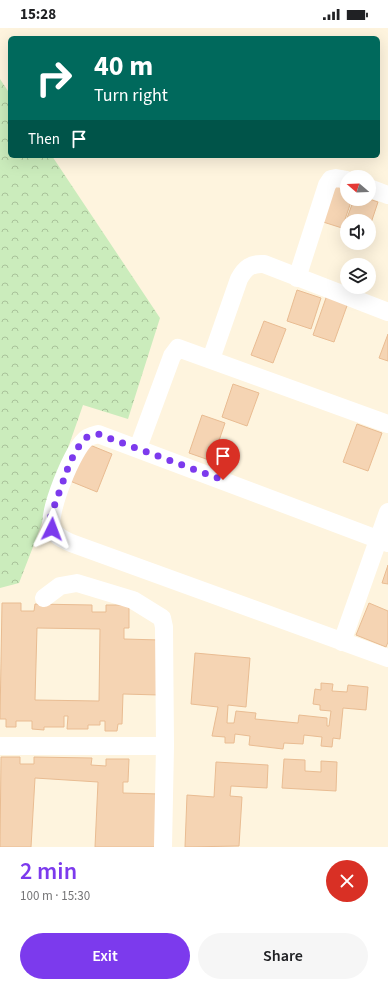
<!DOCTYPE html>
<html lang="en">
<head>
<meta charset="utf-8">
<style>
  body { margin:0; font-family:"Source Sans 3",sans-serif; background:#f6f6f6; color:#202124; height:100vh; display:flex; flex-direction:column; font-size:15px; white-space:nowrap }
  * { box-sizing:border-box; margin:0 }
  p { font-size:13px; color:#757577 }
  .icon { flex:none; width:22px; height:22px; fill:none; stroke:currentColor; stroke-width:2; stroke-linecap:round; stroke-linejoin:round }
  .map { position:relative; height:819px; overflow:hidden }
  .sheet { display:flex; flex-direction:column; background:#fff; flex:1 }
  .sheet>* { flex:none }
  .hud { position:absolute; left:8px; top:8px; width:372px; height:122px; border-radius:6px; box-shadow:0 4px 16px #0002; background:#00695c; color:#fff; overflow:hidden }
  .needle { width:26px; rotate:289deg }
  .tools { position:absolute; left:340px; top:142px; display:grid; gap:8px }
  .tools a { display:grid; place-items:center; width:36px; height:36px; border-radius:50%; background:#fff; box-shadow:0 4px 16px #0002; font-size:20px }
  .pin { position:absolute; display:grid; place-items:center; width:34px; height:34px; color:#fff; margin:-41px -17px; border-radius:50% 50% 50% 0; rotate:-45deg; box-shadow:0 0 4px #0007 }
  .pin .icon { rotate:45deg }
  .me { position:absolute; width:44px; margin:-22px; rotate:3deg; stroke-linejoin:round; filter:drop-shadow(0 0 3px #0008) }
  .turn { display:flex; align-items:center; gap:14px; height:84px; padding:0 20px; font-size:18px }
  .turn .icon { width:52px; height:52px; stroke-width:2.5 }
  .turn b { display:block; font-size:28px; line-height:34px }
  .then { display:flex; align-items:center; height:38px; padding:0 20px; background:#0003; gap:8px; font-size:15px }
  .round { display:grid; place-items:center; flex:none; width:42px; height:42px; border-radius:21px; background:#f6f6f6 }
  .overview { display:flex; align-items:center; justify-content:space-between; height:68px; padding:0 20px }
  h1 { font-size:24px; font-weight:600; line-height:30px; color:#7c3aed }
  .primary-button { display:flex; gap:8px; margin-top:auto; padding:8px 20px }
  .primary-button a { flex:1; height:46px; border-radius:24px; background:#7c3aed; color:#fff; font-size:16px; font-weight:600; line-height:46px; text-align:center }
  .primary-button a+a { background:#f6f6f6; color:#202124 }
  .status { display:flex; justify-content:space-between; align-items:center; height:28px; padding:0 20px; background:#fff; direction:ltr }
  .status svg { height:11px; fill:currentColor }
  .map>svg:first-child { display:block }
  .park { fill:url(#park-crowns) }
  .building { fill:#f5d4b3; stroke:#e9bc92; fill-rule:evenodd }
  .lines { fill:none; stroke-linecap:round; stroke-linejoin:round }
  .minor { stroke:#fff; stroke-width:18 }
  .route { stroke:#7c3aed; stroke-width:7; stroke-dasharray:0 12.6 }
</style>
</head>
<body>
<div class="status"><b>15:28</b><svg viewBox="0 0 49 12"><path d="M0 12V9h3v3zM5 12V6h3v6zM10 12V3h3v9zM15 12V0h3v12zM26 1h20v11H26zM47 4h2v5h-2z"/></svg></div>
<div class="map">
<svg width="388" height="819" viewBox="0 0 388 819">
  <defs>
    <pattern id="park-crowns" width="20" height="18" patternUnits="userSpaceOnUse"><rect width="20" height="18" fill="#cbecbc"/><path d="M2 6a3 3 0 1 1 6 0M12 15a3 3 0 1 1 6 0" fill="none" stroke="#a9c29a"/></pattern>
  </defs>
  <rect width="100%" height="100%" fill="#fef4de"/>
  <path class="park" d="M 0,51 L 10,66 L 10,128 L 52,128 L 160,290 L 128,391 L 83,377 L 38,506 L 19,555 L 0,560 Z"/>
  <path class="building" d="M 332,156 L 347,161 L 347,171 L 352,171 L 342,200 L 320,193 Z
    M 354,171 L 369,171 L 378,174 L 369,201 L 369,193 L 347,193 L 347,202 L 343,201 Z
    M 297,262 L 321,270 L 311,301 L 287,293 Z
    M 327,267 L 348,275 L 334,314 L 313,307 Z
    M 264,293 L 286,301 L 273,335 L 251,327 Z
    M 388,306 L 388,333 L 379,330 Z
    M 233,356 L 259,365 L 247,398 L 222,389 Z
    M 202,387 L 225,395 L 212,433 L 189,425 Z
    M 357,396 L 382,405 L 368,443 L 343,434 Z
    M 85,415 L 112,426 L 97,464 L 70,453 Z
    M 388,537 L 388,556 L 382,555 Z
    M 2,575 L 21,575 L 21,583 L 34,583 L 35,576 L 92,577 L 92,584 L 106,584 L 106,577 L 129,577 L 129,600 L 124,600 L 124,611 L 160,612 L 159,667 L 123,666 L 122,696 L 118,696 L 117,703 L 105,703 L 105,693 L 100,693 L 100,697 L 88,697 L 88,701 L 67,701 L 68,688 L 64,688 L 64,699 L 44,699 L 44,702 L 32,701 L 32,693 L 16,693 L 16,699 L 6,699 L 6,691 L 0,691 ZM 37,600 L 100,601 L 99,673 L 35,672 Z
    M 369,575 L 388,583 L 388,614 L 386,619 L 356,607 Z
    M 195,625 L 250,630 L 246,679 L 228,677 L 227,695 L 234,695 L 236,683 L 256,685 L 255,691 L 298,695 L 299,687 L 327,690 L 327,698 L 329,698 L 331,683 L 320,682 L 320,677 L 313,676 L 315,661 L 321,662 L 321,655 L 333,656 L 332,663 L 347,664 L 348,657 L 368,659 L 366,682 L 343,680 L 340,711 L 333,710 L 332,719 L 321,718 L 322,709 L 304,707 L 303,716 L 284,715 L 283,721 L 249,717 L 250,708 L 235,706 L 234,715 L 225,715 L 225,709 L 212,708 L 218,679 L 191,676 Z
    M 1,729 L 20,729 L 20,736 L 34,736 L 34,729 L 92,730 L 91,737 L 106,738 L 106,731 L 129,731 L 128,754 L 123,754 L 123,765 L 160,766 L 159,819 L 95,819 L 98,754 L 35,750 L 31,819 L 0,819 Z
    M 284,731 L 305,732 L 305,743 L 321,744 L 321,733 L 337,734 L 336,763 L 282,760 Z
    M 216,734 L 268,737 L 267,760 L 231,758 L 230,768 L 242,769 L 239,818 L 185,819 L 187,767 L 214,769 Z"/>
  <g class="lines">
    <path class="minor" d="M 369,160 L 388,167
      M 297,250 L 327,157 L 331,151 L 336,150 L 347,152
      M 211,331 L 239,251 C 245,240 251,235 264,236 L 388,284
      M 138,420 L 172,328 L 178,320 L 388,396
      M 388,515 L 98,406 C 95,407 90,408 87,410 C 73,420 47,485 52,500 C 55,508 64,512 71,515 L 388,630
      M 44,570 L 60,558 L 77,555 L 133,572 L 162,590 L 164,599 L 165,718 L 163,819
      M 342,614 L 388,484
      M 0,718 L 165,718"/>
  </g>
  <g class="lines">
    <path class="route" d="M 52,501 L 50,490 L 70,434 L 79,418 L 87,409 L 98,406 L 223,452"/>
  </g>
</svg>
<div class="tools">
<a><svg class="needle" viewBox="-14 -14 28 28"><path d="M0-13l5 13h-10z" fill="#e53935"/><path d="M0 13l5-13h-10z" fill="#757577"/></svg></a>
<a><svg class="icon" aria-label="sound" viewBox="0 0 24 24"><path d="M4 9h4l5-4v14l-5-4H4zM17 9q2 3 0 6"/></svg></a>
<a><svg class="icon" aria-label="layers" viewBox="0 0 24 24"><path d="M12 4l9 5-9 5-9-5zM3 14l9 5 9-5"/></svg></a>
</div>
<div class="pin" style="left:223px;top:452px;background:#d93025"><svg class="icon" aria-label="arrive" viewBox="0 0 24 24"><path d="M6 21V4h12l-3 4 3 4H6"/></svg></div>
<svg class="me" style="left:52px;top:501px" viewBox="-20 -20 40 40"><path d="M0-17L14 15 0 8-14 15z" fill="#7c3aed" stroke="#fff" stroke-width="4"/></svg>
<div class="hud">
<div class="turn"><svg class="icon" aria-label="right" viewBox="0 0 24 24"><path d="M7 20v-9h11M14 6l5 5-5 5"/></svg><div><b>40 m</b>Turn right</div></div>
<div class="then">Then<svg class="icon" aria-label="arrive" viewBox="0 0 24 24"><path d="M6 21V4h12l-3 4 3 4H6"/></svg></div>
</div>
</div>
<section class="sheet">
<div class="overview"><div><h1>2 min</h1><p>100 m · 15:30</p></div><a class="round" style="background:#d93025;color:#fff"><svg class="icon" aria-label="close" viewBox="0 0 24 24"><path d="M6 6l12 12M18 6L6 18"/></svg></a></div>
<div class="primary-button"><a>Exit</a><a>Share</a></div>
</section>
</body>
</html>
